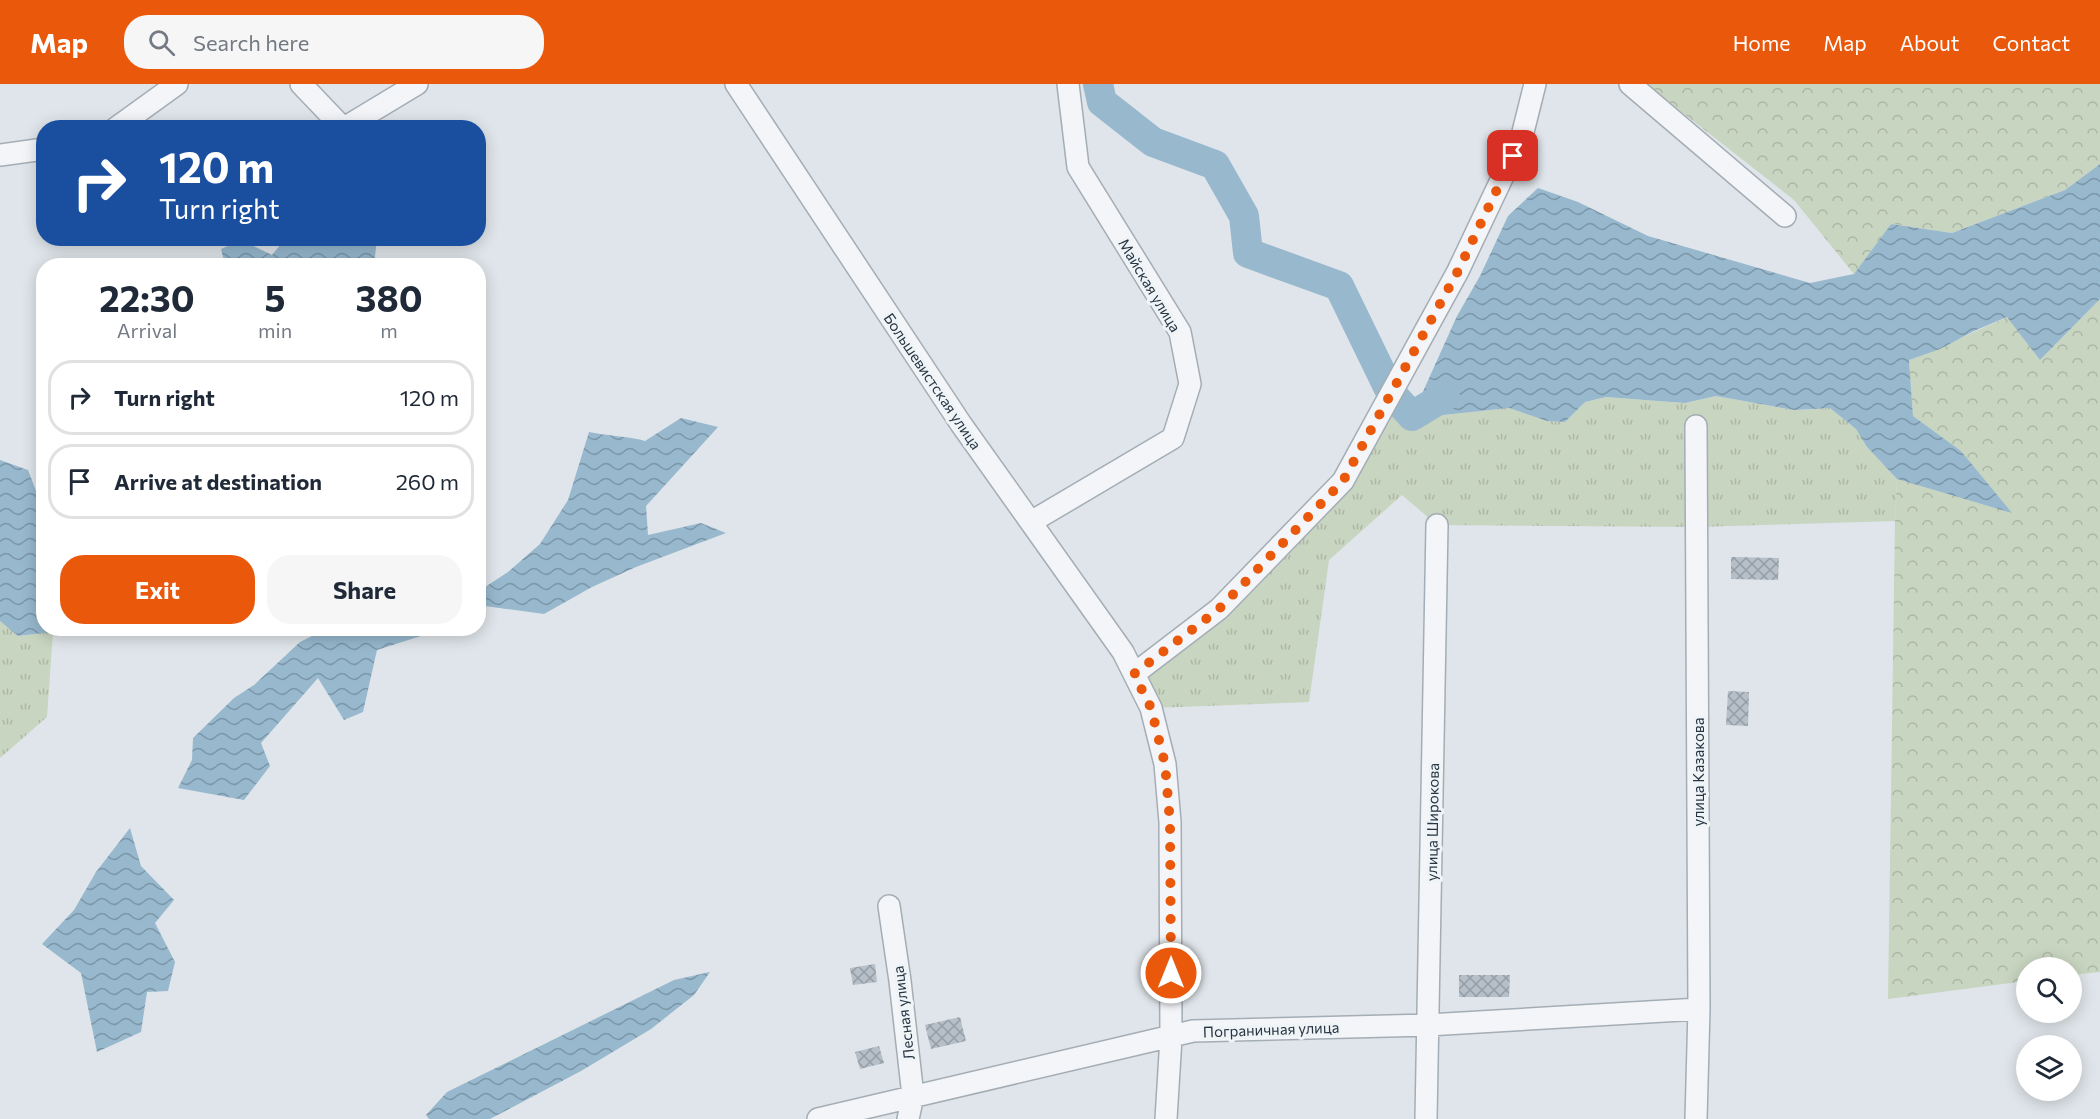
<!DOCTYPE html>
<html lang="en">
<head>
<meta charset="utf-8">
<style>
  body { margin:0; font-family:Commissioner,sans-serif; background:#f6f6f7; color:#1f2937; height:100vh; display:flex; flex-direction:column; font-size:22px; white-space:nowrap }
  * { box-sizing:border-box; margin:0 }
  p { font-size:20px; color:#747a83 }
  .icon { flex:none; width:33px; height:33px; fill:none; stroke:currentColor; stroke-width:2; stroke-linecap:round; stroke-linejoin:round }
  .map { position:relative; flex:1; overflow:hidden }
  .side { position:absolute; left:36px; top:174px; width:450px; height:378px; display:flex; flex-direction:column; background:#fff; border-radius:24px; box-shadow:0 3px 15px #0003 }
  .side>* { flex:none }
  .hud { position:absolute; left:36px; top:36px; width:450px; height:126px; border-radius:24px; box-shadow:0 3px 15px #0003; background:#1a4fa0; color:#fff; overflow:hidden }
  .fabs { position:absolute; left:2016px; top:873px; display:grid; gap:12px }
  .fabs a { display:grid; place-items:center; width:66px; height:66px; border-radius:50%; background:#fff; box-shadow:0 3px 15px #0003; font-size:30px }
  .pin { position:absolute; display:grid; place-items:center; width:51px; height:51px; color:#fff; margin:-26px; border-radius:12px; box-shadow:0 3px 9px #0006 }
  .me { position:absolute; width:66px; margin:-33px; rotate:0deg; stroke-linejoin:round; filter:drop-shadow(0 0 4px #0008) }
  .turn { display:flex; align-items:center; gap:21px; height:126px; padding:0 24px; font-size:27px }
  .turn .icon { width:78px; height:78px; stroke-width:2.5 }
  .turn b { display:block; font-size:42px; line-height:51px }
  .eta { display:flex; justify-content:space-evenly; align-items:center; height:102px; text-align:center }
  .eta b { font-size:36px; font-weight:700; line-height:42px }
  .primary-button { display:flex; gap:12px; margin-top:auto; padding:12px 24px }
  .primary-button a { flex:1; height:69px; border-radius:24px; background:#ea580c; color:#fff; font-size:24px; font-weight:700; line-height:69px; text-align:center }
  .primary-button a+a { background:#f6f6f7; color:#1f2937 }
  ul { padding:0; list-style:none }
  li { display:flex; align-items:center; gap:18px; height:75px; margin:0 12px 9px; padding:0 12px; border:3px solid #e0e1e3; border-radius:24px }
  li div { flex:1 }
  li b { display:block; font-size:22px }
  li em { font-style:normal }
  header { display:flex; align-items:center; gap:36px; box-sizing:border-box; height:84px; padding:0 30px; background:#ea580c; color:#fff }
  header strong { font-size:28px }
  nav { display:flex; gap:33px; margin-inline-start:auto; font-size:21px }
  .search { width:420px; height:54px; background:#f6f6f7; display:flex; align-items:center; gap:15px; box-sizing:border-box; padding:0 21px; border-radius:24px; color:#747a83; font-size:22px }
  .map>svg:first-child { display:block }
  .grass { fill:url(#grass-tufts) }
  .forest { fill:url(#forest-crowns) }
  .water { fill:url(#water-waves) }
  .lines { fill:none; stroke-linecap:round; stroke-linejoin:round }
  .river { stroke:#97b8cd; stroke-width:30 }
  .building { fill:url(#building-cross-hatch) }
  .minor-casing { stroke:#a4adb5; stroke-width:24 }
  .minor { stroke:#f3f5f8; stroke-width:21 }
  .route { stroke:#ea580c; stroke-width:10; stroke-dasharray:0 18 }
  .labels { text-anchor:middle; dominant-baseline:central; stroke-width:6; stroke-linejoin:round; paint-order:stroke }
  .street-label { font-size:15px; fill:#273543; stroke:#eff4f7 }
</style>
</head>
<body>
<header>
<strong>Map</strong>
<div class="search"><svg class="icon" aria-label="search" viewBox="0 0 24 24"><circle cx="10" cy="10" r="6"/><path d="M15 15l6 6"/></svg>Search here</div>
<nav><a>Home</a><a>Map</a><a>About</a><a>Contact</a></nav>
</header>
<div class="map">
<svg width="2100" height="1035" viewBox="0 0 2100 1035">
  <defs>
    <pattern id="grass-tufts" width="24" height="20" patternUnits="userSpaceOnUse" patternTransform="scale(1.5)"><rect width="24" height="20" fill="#c8d5c0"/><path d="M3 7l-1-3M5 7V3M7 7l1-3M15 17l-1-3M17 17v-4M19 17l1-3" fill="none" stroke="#acb7a6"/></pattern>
    <pattern id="forest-crowns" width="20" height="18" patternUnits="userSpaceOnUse" patternTransform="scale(1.5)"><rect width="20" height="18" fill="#c8d5c0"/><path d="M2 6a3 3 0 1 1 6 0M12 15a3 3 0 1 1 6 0" fill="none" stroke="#acb7a6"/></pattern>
    <pattern id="water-waves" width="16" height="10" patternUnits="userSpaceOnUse" patternTransform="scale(1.5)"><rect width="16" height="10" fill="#97b8cd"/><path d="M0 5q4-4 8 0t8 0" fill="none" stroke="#7b96a8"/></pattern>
    <pattern id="building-cross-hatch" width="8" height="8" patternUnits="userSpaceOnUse" patternTransform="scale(1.5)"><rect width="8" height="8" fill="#b6bfc8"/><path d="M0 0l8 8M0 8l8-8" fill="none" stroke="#949ca4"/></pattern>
  </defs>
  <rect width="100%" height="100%" fill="#dfe5ea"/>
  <path class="grass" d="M 1391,309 L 1412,332 L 1443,331 L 1509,324 L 1547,337 L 1565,338 L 1585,318 L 1606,313 L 1685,319 L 1716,312 L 1794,326 L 1830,324 L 1856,345 L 1867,363 L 1897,395 L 1895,437 L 1696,443 L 1437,441 L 1402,411 L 1329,476 L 1309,618 L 1151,624 L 1134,590 L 1343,397 Z
    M 0,537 L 18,552 L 53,548 L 47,633 L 0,674 Z"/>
  <path class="forest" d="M 1646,0 L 2100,0 L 2100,80 L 2065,106 L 1952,149 L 1891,140 L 1854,190 L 1794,116 Z
    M 2100,215 L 2100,888 L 2072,891 L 2072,884 L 2026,884 L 2026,897 L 1888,915 L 1895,437 L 1897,395 L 2010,428 L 1961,367 L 1913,332 L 1909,276 C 1943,264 1974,247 2008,233 L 2040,276 Z"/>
  <path class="water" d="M 2100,80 L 2100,215 L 2040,276 L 2007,233 L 1974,247 L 1940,265 L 1909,276 L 1913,332 L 1961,367 L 2012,429 L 1897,395 L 1867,363 L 1856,345 L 1830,324 L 1794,326 L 1716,312 L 1685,319 L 1606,313 L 1585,318 L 1565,338 L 1547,337 L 1509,324 L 1443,331 L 1412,332 L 1457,232 L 1480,192 L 1508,132 L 1538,104 L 1578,118 L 1648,152 L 1810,199 L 1854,190 L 1891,140 L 1952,149 L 2065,106 Z
    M 285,155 L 377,155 L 374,181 L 225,181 L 221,165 L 241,156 L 272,171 Z
    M 681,334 L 718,343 L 646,422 L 648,451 L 701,439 L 726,449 L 636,483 L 592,503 L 544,530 L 485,522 L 479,524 L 479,507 L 508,488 L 540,460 L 568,416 L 589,348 C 608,352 627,352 645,357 Z
    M 0,376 L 28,386 L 43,425 L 44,544 L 99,545 L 95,550 L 78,545 L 18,552 L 0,537 Z
    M 326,545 L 443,545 L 377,566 L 363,628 L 344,636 L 318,594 L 261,659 L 270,682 L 244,716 L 178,704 L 192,676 L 193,654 L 234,614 L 254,601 L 300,558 Z
    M 130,744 L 141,782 L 174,816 L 155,839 L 175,878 L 168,907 L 147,908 L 141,948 L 97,968 L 81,889 L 42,860 L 74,826 L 96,788 Z
    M 710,888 L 694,911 L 651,945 L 581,987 L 490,1035 L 429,1035 L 426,1031 L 447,1008 L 674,896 Z"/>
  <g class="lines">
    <path class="river" d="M 1098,0 L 1102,18 L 1153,58 L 1215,81 L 1244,132 L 1248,169 L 1339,202 L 1391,309 L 1412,332 L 1445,312"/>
  </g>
  <path class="building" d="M 1731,473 L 1779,474 L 1778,496 L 1731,495 Z
    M 1728,607 L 1749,608 L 1748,642 L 1726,641 Z
    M 875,880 L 877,898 L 853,901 L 850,884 Z
    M 1459,891 L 1510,891 L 1509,913 L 1459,913 Z
    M 960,933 L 966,957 L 931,965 L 925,941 Z
    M 879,962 L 884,979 L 860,985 L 855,968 Z"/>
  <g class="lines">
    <g class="minor-casing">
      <path id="minor" d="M 301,0 L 343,44
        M 736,0 L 961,340 L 1123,568 L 1151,624 L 1165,680 L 1170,738 L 1171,954 L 1166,1035
        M 1630,0 L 1785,132
        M 116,44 L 177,0
        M 344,44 L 417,0
        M 0,71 L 44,65
        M 1031,438 L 1173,354 L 1190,300 L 1180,248 L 1078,83 L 1068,0
        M 1134,590 L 1219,525 L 1343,397 L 1458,187 L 1522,52 L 1535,0
        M 889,822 L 900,897 L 913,1012 L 908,1035
        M 818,1035 L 1193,947 L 1428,941 L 1699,925
        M 1426,1035 L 1437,441
        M 1696,1035 L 1699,925 L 1696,342"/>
    </g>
    <use href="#minor" class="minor"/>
  </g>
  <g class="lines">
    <path class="route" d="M 1171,889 L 1170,738 L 1165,680 L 1151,624 L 1134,590 L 1219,525 L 1343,397 L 1458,187 L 1513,72"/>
  </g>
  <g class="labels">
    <g class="street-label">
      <text transform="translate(1150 201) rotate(59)">Майская улица</text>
      <text transform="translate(933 297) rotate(56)">Большевистская улица</text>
      <text transform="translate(1698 688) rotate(-90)">улица Казакова</text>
      <text transform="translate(1432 738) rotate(-89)">улица Широкова</text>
      <text transform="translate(903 929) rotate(-97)">Лесная улица</text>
      <text transform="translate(1271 945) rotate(-2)">Пограничная улица</text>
    </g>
  </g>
</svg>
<div class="fabs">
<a><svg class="icon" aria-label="search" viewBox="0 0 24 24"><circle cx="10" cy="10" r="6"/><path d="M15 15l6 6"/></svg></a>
<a><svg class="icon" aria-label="layers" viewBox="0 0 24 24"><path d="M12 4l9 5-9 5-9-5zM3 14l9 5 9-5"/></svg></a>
</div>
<div class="pin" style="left:1513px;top:72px;background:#d93025"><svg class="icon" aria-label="arrive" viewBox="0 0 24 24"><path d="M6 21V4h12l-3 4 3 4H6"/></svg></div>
<svg class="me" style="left:1171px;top:889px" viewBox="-20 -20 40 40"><circle r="17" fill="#ea580c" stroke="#fff" stroke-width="3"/><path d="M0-11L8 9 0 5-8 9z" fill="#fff"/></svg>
<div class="hud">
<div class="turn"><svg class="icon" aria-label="right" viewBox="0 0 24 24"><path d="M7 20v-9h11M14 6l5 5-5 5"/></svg><div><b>120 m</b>Turn right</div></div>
</div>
<section class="side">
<div class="eta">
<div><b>22:30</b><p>Arrival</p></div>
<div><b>5</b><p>min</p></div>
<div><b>380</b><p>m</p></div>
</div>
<ul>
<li><svg class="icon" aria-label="right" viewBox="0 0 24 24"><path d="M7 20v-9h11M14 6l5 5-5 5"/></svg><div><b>Turn right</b></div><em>120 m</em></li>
<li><svg class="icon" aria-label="arrive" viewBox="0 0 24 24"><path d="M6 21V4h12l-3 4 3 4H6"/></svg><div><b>Arrive at destination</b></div><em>260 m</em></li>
</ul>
<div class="primary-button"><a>Exit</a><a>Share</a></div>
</section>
</div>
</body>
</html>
